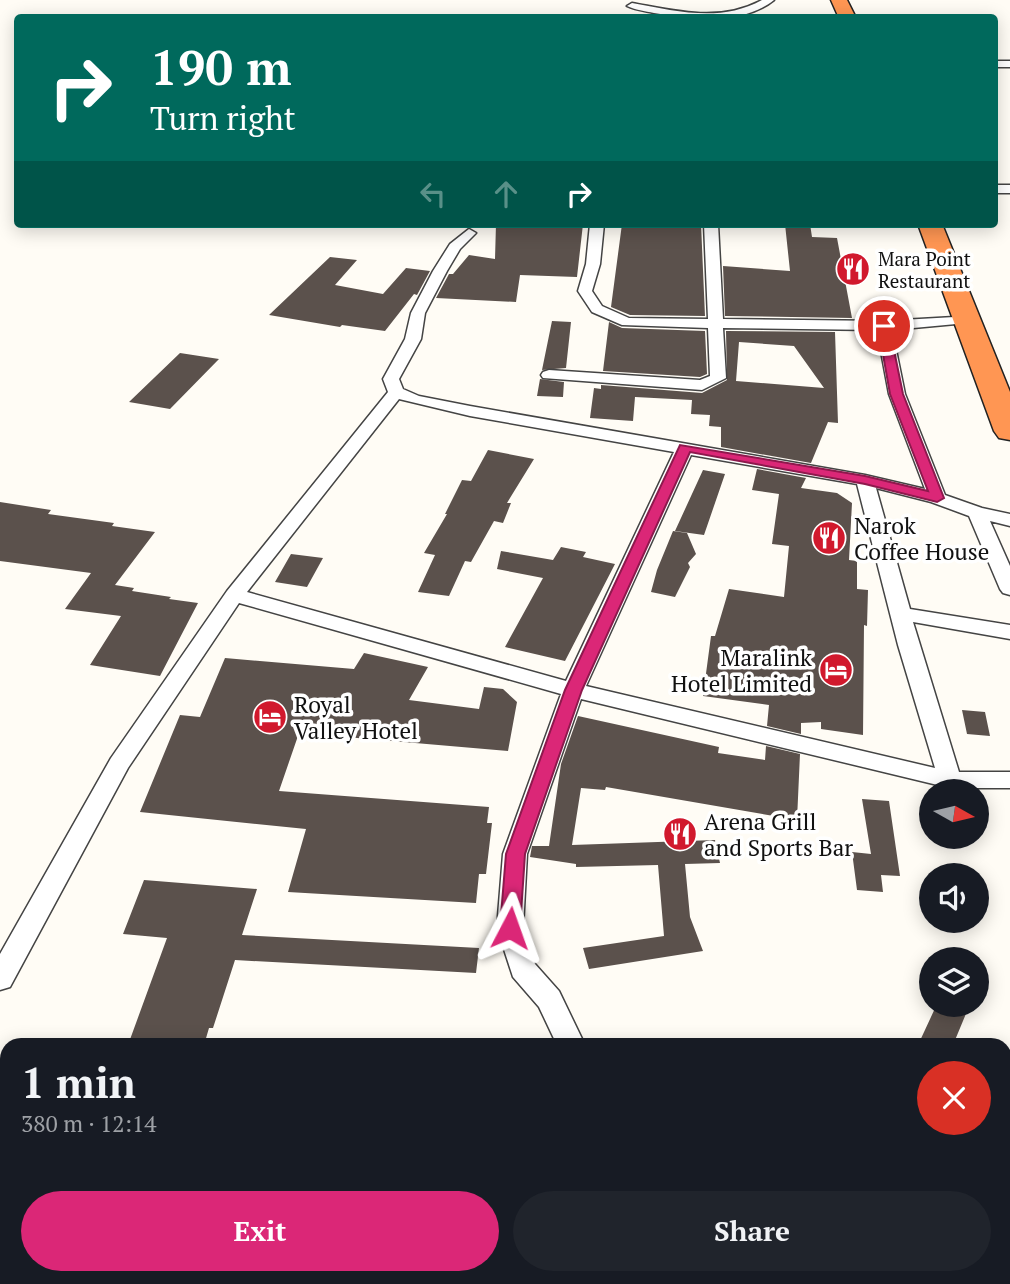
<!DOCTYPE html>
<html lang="en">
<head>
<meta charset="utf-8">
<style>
  body { margin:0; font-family:"PT Serif",serif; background:#20242c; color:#f1f3f6; height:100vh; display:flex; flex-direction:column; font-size:26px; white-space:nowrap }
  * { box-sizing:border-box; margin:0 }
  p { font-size:23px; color:#9ea1a6 }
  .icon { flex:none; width:38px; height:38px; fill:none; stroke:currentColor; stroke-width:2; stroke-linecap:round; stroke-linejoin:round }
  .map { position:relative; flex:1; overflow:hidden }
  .side { position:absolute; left:0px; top:1038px; width:1012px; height:247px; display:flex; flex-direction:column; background:#171b24; border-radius:21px 21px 0 0; box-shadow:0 4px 18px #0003 }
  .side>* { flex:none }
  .top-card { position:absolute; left:14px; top:14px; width:984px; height:214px; border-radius:7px; box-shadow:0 4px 18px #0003; background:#00695c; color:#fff; overflow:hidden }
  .needle { width:46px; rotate:98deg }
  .tools { position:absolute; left:919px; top:779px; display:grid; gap:14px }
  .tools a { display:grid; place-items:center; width:70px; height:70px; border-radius:50%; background:#171b24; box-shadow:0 4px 18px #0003; font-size:35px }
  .pin { position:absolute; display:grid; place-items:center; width:60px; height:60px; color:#fff; margin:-30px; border:4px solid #fff; border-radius:50%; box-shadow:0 2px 7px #0007 }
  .me { position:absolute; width:77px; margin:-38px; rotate:4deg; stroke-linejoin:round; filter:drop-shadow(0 0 5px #0008) }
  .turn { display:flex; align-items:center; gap:24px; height:147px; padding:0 21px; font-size:32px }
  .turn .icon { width:91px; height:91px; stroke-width:2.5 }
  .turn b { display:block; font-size:49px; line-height:60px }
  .lanes { display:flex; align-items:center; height:66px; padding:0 21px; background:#0003; justify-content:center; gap:35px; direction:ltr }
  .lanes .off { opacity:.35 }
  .round { display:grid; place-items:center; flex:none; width:74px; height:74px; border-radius:37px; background:#20242c }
  .headline { display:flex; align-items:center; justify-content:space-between; height:119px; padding:0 21px }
  h1 { font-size:42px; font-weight:600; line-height:52px }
  .button { display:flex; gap:14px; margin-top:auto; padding:14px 21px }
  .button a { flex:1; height:80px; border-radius:42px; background:#db2777; color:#fff; font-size:28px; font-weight:600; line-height:80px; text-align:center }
  .button a+a { background:#20242c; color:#f1f3f6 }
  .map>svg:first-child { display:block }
  .building { fill:#5b514c; fill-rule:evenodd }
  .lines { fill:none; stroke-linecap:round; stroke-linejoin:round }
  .street-casing { stroke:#444; stroke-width:3 }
  .highway-casing { stroke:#222; stroke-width:3 }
  .street { fill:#fff; fill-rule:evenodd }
  .highway { fill:#ff9653; fill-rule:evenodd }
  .route { fill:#db2777; stroke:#8e194d; stroke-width:2 }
  .labels { text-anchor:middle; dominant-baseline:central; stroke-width:7; stroke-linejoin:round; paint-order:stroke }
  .far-poi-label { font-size:19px; fill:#111; stroke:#fff; text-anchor:start }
  .poi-label { font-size:23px; fill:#111; stroke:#fff; text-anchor:start }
</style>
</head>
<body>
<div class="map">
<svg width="1010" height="1284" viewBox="0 0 1010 1284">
  <rect width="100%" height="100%" fill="#fffcf5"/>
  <path class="building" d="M 496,224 L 583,224 L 577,277 L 520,275 L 516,302 L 436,298 L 449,274 L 453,274 L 469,255 L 495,259 Z
    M 622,224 L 701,224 L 705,316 L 630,315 L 611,307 Z
    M 785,224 L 810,224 L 812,237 L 837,238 L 852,318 L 725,316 L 723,266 L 790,271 Z
    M 330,257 L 357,260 L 335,285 L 383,294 L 406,268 L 430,271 L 417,295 L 414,294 L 385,331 L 342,325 L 340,327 L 269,315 Z
    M 552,321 L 571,322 L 566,368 L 542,370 Z
    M 609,322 L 622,328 L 705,331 L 707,374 L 700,377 L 603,371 Z
    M 726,331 L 835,332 L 838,423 L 828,422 L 811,463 L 721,447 L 721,427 L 709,426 L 710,415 L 691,414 L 692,400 L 635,397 L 633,421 L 590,418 L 594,388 L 601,389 L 601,385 L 702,393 L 727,380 ZM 739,342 L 794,346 L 824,388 L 736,381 Z
    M 180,353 L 219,359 L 170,409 L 129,402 Z
    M 540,379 L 564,382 L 563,397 L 537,396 Z
    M 488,450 L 534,459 L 507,503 L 511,503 L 503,523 L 494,521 L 471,562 L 465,561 L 449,596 L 418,592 L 435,555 L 424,553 L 447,514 L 445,514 L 462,480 L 471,481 Z
    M 757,469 L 806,478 L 801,488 L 837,493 L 852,503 L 849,560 L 857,561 L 857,589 L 868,590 L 867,626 L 864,625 L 863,735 L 821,729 L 821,722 L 801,723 L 801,734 L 767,726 L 769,705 L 703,696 L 711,636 L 715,636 L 729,589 L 784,597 L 789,546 L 772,544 L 779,494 L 752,490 Z
    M 703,470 L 725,474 L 704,535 L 675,531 Z
    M 0,502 L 51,510 L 48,514 L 114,523 L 112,526 L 155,532 L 115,585 L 134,588 L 132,591 L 171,597 L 169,599 L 198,603 L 160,676 L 90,665 L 121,616 L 65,609 L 91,573 L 0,561 Z
    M 673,531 L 687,533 L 696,554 L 688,563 L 690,567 L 675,597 L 651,592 L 657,570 Z
    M 561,547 L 586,552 L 583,557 L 615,564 L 565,661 L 505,647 L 543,578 L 497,569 L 501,551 L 553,560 Z
    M 291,554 L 323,558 L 307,587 L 275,582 Z
    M 364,653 L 428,667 L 409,700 L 479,709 L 484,687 L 503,689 L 517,702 L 508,751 L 299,733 L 279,791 L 489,807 L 487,823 L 492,823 L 486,874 L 479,874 L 476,903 L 288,892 L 306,829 L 140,812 L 180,715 L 200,717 L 225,658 L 354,669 Z
    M 962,710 L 985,712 L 990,736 L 967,734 Z
    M 578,716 L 719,747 L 718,753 L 765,760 L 766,746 L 800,754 L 797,820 L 606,787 L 605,790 L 581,788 L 572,845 L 715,840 L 720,863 L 685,864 L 690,917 L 703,951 L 589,969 L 583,948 L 664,936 L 658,865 L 576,867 L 576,864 L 530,857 L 532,846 L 549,846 L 561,764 Z
    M 862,799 L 889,801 L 900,876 L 881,875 L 883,892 L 857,890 L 852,852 L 871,854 Z
    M 144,880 L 257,889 L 242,935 L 479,948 L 476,973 L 235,960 L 213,1028 L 209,1028 L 204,1045 L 128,1045 L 167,938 L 123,934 Z
    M 937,1004 L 970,1004 L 953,1045 L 918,1045 Z"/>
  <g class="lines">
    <g class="street-casing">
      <path id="street" d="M 762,0 L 774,0 C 742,26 691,19 654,13 C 645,11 635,10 627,6 L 632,3 C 677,11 720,23 762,0 Z
        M 994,61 L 1010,61 L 1010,67 L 994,67 Z
        M 994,185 L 1010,185 L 1010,193 L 994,193 Z
        M 590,224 L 604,224 L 600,264 L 592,291 L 602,306 L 629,318 L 708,319 L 704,224 L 718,224 L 723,319 L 884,321 L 972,316 L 974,319 L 972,322 L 967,323 L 892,330 L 905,394 L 945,495 L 982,508 L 1010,514 L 1010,526 L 990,521 L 1010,566 L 1010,595 L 1003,593 L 1000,589 L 969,516 L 931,502 L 876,488 L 910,609 L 1010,625 L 1010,639 L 913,622 L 959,772 L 1010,772 L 1010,788 L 950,788 L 581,699 L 527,854 L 523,928 L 535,964 L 559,991 L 585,1045 L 557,1045 L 539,1007 L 513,977 L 497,928 L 503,854 L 561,694 L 239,603 L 128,768 L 10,987 L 0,990 L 0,954 L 111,758 L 227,591 L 388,392 L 383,379 L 405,339 L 411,313 L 433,271 L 450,244 L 469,229 L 476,233 L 460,249 L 447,271 L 425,313 L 421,339 L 399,379 L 403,389 L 419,396 L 470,406 L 865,475 L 925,489 L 889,394 L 877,330 L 723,328 L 726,378 L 702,390 L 543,378 L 541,375 L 543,372 L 549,370 L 700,380 L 710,376 L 708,328 L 622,325 L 592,312 L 578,291 L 586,264 ZM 399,399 L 470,416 L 674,452 L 566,681 L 247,592 ZM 691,455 L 857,484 L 898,645 L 935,768 L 586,686 Z
        M 506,1278 L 547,1278 L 545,1284 L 504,1284 Z"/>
    </g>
    <g class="highway-casing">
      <path id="highway" d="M 831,0 L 847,0 L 856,18 L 839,18 Z
        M 918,224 L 942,224 L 1010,392 L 1010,440 L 999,438 L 994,431 Z"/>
    </g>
    <use href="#street" class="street"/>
    <use href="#highway" class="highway"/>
  </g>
  <path class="route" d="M 884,323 L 889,326 L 903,394 L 944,498 L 937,502 L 865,484 L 690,452 L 582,690 L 525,854 L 520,928 L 517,933 L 510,936 L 503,933 L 500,928 L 506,854 L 565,690 L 680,445 L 865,476 L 928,491 L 890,394 L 878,326 Z"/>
  <defs>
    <g id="restaurant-disc" transform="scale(1.75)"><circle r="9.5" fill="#d1192d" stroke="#fff"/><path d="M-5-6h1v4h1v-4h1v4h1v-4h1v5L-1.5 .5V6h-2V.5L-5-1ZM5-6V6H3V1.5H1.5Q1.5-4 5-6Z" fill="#fff"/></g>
    <g id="hotel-disc" transform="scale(1.75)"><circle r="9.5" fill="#d1192d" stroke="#fff"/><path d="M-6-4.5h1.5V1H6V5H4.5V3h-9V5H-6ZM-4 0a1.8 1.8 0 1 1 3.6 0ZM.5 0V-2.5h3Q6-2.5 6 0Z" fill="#fff"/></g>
  </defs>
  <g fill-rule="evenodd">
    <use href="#restaurant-disc" x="853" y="269"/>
    <use href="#restaurant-disc" x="829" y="538"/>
    <use href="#hotel-disc" x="836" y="670"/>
    <use href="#hotel-disc" x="270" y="717"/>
    <use href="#restaurant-disc" x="680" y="834"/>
  </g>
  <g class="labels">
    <g class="far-poi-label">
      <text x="878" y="258">Mara Point<tspan x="878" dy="22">Restaurant</tspan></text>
    </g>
    <g class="poi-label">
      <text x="854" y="525">Narok<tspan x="854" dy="26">Coffee House</tspan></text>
      <text x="812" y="657" text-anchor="end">Maralink<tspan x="812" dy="26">Hotel Limited</tspan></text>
      <text x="294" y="704">Royal<tspan x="294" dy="26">Valley Hotel</tspan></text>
      <text x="704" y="821">Arena Grill<tspan x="704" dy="26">and Sports Bar</tspan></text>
    </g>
  </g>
</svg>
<div class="tools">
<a><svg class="needle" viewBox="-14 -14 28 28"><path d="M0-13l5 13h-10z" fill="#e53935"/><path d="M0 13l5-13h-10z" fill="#9ea1a6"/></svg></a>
<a><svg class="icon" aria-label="sound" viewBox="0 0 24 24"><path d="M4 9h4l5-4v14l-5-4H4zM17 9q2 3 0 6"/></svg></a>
<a><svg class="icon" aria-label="layers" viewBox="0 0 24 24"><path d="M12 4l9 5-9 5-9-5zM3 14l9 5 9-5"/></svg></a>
</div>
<div class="pin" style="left:884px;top:326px;background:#d93025"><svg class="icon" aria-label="arrive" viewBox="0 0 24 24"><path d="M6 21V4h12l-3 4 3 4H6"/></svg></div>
<svg class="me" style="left:510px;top:928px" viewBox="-20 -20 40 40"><path d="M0-17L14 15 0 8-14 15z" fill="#db2777" stroke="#fff" stroke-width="4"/></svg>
<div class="top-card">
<div class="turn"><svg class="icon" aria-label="right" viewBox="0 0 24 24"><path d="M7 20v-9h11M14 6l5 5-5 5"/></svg><div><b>190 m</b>Turn right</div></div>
<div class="lanes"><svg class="icon off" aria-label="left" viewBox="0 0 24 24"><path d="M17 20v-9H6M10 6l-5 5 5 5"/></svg><svg class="icon off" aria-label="ahead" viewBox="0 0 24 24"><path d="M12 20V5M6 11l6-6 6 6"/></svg><svg class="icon" aria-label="right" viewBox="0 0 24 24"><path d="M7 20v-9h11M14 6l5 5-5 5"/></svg></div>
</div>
<section class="side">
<div class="headline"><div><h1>1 min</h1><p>380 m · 12:14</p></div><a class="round" style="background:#d93025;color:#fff"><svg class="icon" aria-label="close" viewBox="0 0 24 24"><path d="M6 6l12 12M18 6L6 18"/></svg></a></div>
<div class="button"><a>Exit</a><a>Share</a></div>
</section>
</div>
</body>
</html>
